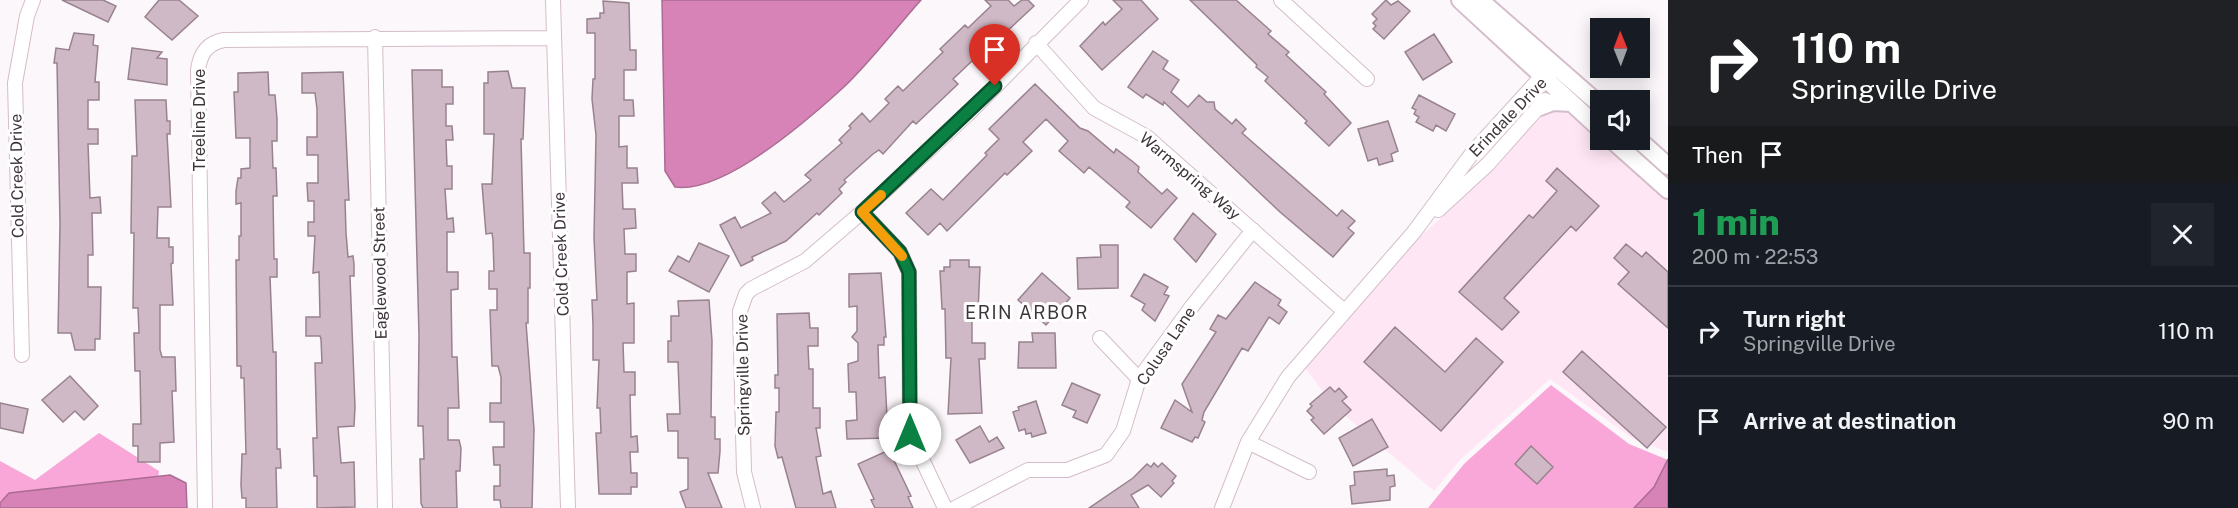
<!DOCTYPE html>
<html lang="en">
<head>
<meta charset="utf-8">
<style>
  body { margin:0; font-family:"Public Sans",sans-serif; background:#20242c; color:#f1f3f6; height:100vh; display:flex; flex-direction:column; font-size:22px; white-space:nowrap }
  * { box-sizing:border-box; margin:0 }
  p { font-size:20px; color:#9ea1a6 }
  .icon { flex:none; width:33px; height:33px; fill:none; stroke:currentColor; stroke-width:2; stroke-linecap:round; stroke-linejoin:round }
  .map { position:relative; flex:1; overflow:hidden }
  .panel { display:flex; flex-direction:column; background:#171b24; width:570px }
  .panel>* { flex:none }
  .banner { background:#202124; color:#fff; overflow:hidden }
  .needle { width:39px; rotate:359deg }
  .tools { position:absolute; left:1590px; top:18px; display:grid; gap:12px }
  .tools a { display:grid; place-items:center; width:60px; height:60px; border-radius:0px; background:#171b24; box-shadow:0 3px 15px #0003; font-size:30px }
  .pin { position:absolute; display:grid; place-items:center; width:51px; height:51px; color:#fff; margin:-62px -26px; border-radius:50% 50% 50% 0; rotate:-45deg; box-shadow:0 0 6px #0007 }
  .pin .icon { rotate:45deg }
  .me { position:absolute; width:66px; margin:-33px; rotate:0deg; stroke-linejoin:round; filter:drop-shadow(0 0 4px #0008) }
  .turn { display:flex; align-items:center; gap:21px; height:126px; padding:0 24px; font-size:27px }
  .turn .icon { width:78px; height:78px; stroke-width:2.5 }
  .turn b { display:block; font-size:42px; line-height:51px }
  .then { display:flex; align-items:center; height:57px; padding:0 24px; background:#0003; gap:12px; font-size:22px }
  .round { display:grid; place-items:center; flex:none; width:63px; height:63px; border-radius:0px; background:#20242c }
  .summary { display:flex; align-items:center; justify-content:space-between; height:102px; padding:0 24px }
  h1 { font-size:36px; font-weight:800; line-height:45px; color:#1e9e55 }
  ul { padding:0; list-style:none }
  li { display:flex; align-items:center; gap:18px; height:90px; padding:0 24px; border-top:2px solid #363941 }
  li div { flex:1 }
  li b { display:block; font-size:22px }
  li em { font-style:normal }
  main { display:flex; flex:1; min-height:0 }
  .map>svg:first-child { display:block }
  .built { fill:#ffe6f4 }
  .green { fill:#f9a6d8 }
  .water { fill:#d883b7; stroke:#aa6c92; stroke-width:1.5 }
  .building { fill:#d0b9c6; stroke:#98828e; stroke-width:1.5 }
  .lines { fill:none; stroke-linecap:round; stroke-linejoin:round }
  .minor-casing { stroke:#d4bdca; stroke-width:16 }
  .major-casing { stroke:#d4bdca; stroke-width:20 }
  .minor { stroke:#fff; stroke-width:14 }
  .major { stroke:#fff; stroke-width:16 }
  .route-casing { stroke:#07532c; stroke-width:15 }
  .route { stroke:#0b8043; stroke-width:10 }
  .slow { stroke:#f59e0b; stroke-width:10 }
  .labels { text-anchor:middle; dominant-baseline:central; stroke-width:6; stroke-linejoin:round; paint-order:stroke }
  .street-label { font-size:16px; fill:#3e353a; stroke:#fff }
  .neighbourhood-label { font-size:18px; letter-spacing:1.5px; fill:#3e353a; stroke:#fff }
</style>
</head>
<body>
<main>
<div class="map">
<svg width="1668" height="508" viewBox="0 0 1668 508">
  <rect width="100%" height="100%" fill="#fcf7fa"/>
  <path class="built" d="M 1560,109 L 1568,110 L 1668,200 L 1668,452 L 1632,438 L 1550,379 L 1461,459 L 1434,491 L 1335,407 L 1305,368 L 1419,238 L 1492,171 L 1544,113 Z"/>
  <path class="green" d="M 1551,385 L 1629,444 L 1668,460 L 1668,475 L 1635,508 L 1428,508 L 1464,464 Z
    M 99,433 L 159,471 L 154,508 L 0,508 L 0,461 L 35,480 Z"/>
  <path class="water" d="M 662,0 L 921,0 C 896,28 872,60 845,86 C 810,118 724,194 675,187 L 665,171 Z
    M 1668,459 L 1668,508 L 1634,508 L 1654,487 Z
    M 170,475 L 186,483 L 187,508 L 0,508 L 0,503 L 9,493 Z"/>
  <path class="building" d="M 62,0 L 103,0 L 116,6 L 108,22 Z
    M 159,0 L 179,0 L 198,16 L 172,40 L 145,17 Z
    M 985,0 L 1008,0 L 1014,6 L 1022,0 L 1028,0 L 1034,6 L 988,49 L 991,52 L 982,61 L 980,58 L 974,63 L 972,61 L 953,79 L 958,84 L 916,124 L 913,121 L 883,154 L 879,150 L 873,154 L 844,180 L 846,182 L 839,189 L 842,193 L 819,215 L 817,213 L 786,241 L 752,257 L 753,260 L 741,266 L 720,225 L 735,217 L 741,228 L 771,213 L 762,203 L 775,192 L 784,202 L 811,180 L 805,175 L 842,143 L 839,140 L 851,128 L 849,126 L 862,113 L 870,122 L 889,103 L 885,99 L 898,86 L 903,91 L 943,52 L 940,49 L 965,25 L 968,28 L 991,6 Z
    M 1113,0 L 1141,0 L 1158,19 L 1102,70 L 1080,46 L 1103,22 L 1105,25 L 1122,9 Z
    M 1190,0 L 1236,0 L 1271,31 L 1268,34 L 1289,52 L 1286,55 L 1326,92 L 1324,94 L 1351,123 L 1329,146 L 1305,123 L 1307,121 L 1265,81 L 1268,77 L 1256,67 L 1257,65 Z
    M 1386,0 L 1391,5 L 1398,1 L 1410,11 L 1384,39 L 1373,29 L 1376,26 L 1373,23 L 1377,19 L 1372,14 Z
    M 603,1 L 629,3 L 630,50 L 636,50 L 636,70 L 624,70 L 624,100 L 633,100 L 634,116 L 619,116 L 619,147 L 627,146 L 627,168 L 637,168 L 638,183 L 622,183 L 623,209 L 635,209 L 636,228 L 624,229 L 625,254 L 636,254 L 636,271 L 627,272 L 627,304 L 634,303 L 634,343 L 623,343 L 624,372 L 635,372 L 635,395 L 630,395 L 631,437 L 637,436 L 638,452 L 630,452 L 631,473 L 637,473 L 637,487 L 631,487 L 631,494 L 599,494 L 596,433 L 601,433 L 600,408 L 597,408 L 599,360 L 593,360 L 593,325 L 592,300 L 597,300 L 594,238 L 596,135 L 592,99 L 593,79 L 595,79 L 595,33 L 587,33 L 587,19 L 600,18 L 600,13 L 604,13 Z
    M 74,33 L 94,35 L 93,45 L 98,46 L 95,82 L 99,82 L 99,100 L 88,100 L 88,129 L 98,129 L 98,144 L 88,144 L 90,198 L 100,197 L 101,213 L 92,213 L 93,255 L 88,255 L 88,287 L 101,287 L 100,339 L 95,339 L 95,350 L 75,350 L 71,333 L 58,333 L 60,224 L 57,63 L 54,63 L 56,48 L 69,50 Z
    M 1434,34 L 1452,62 L 1423,80 L 1405,52 Z
    M 132,48 L 162,52 L 157,58 L 167,59 L 167,85 L 128,79 Z
    M 1153,51 L 1168,61 L 1163,69 L 1179,80 L 1171,92 L 1188,107 L 1199,95 L 1207,102 L 1214,102 L 1215,109 L 1232,124 L 1236,119 L 1246,129 L 1242,133 L 1337,216 L 1342,210 L 1355,221 L 1348,228 L 1354,233 L 1333,257 L 1280,212 L 1164,102 L 1163,105 L 1146,94 L 1143,98 L 1128,87 Z
    M 412,70 L 442,70 L 442,87 L 453,87 L 453,104 L 446,104 L 446,126 L 452,126 L 453,140 L 446,140 L 447,166 L 452,166 L 452,189 L 445,189 L 447,219 L 453,218 L 454,232 L 447,232 L 447,272 L 458,272 L 458,289 L 451,290 L 452,357 L 457,357 L 459,408 L 448,408 L 448,440 L 459,440 L 461,448 L 460,471 L 456,471 L 457,508 L 423,508 L 421,503 L 420,459 L 424,459 L 423,426 L 418,426 L 419,336 Z
    M 508,71 L 512,88 L 525,88 L 523,139 L 521,139 L 524,253 L 530,253 L 530,288 L 528,288 L 528,323 L 526,323 L 534,429 L 532,508 L 501,508 L 500,500 L 494,500 L 494,486 L 500,486 L 500,465 L 494,465 L 493,447 L 504,447 L 504,422 L 490,422 L 490,403 L 501,403 L 501,377 L 498,366 L 492,366 L 490,310 L 497,310 L 497,289 L 489,289 L 489,271 L 494,271 L 493,240 L 492,233 L 486,234 L 482,184 L 492,184 L 494,134 L 484,134 L 484,83 L 488,83 L 488,72 Z
    M 268,72 L 269,95 L 275,95 L 277,119 L 277,141 L 272,141 L 273,168 L 276,168 L 277,196 L 273,196 L 274,259 L 277,259 L 277,277 L 270,277 L 273,352 L 276,352 L 277,449 L 280,449 L 281,468 L 276,468 L 277,508 L 246,508 L 246,498 L 242,498 L 241,485 L 242,454 L 246,454 L 244,378 L 241,378 L 241,366 L 237,366 L 236,260 L 239,260 L 239,236 L 241,236 L 241,203 L 236,204 L 236,191 L 238,178 L 241,178 L 241,169 L 250,168 L 250,138 L 236,138 L 234,92 L 238,92 L 238,73 Z
    M 343,72 L 349,200 L 345,200 L 346,233 L 348,257 L 353,256 L 354,264 L 354,276 L 350,276 L 355,407 L 354,426 L 338,427 L 341,463 L 354,462 L 355,507 L 317,508 L 317,476 L 314,476 L 313,438 L 317,438 L 315,363 L 322,363 L 321,339 L 320,336 L 306,336 L 306,317 L 320,317 L 319,272 L 313,273 L 315,236 L 308,236 L 308,222 L 314,222 L 314,201 L 308,201 L 307,183 L 318,183 L 318,155 L 307,155 L 307,137 L 317,137 L 317,109 L 315,93 L 302,93 L 302,73 Z
    M 1035,84 L 1080,128 L 1088,131 L 1114,153 L 1116,149 L 1132,161 L 1139,167 L 1138,172 L 1162,194 L 1167,189 L 1177,198 L 1151,228 L 1126,207 L 1130,202 L 1089,167 L 1084,173 L 1059,151 L 1068,141 L 1046,119 L 1023,142 L 1032,151 L 1007,175 L 1005,173 L 947,231 L 940,223 L 928,235 L 906,213 L 931,189 L 943,200 L 987,155 L 985,153 L 999,139 L 989,129 Z
    M 1419,95 L 1455,114 L 1446,131 L 1436,125 L 1433,131 L 1416,122 L 1419,117 L 1414,114 L 1416,110 L 1412,108 Z
    M 135,100 L 166,100 L 167,121 L 170,121 L 170,134 L 167,134 L 171,207 L 158,207 L 157,238 L 169,238 L 169,247 L 173,247 L 173,263 L 171,264 L 173,305 L 160,305 L 160,350 L 162,357 L 175,357 L 176,391 L 172,391 L 174,442 L 160,443 L 160,462 L 138,462 L 138,446 L 133,446 L 133,424 L 141,424 L 140,371 L 135,371 L 134,333 L 139,333 L 138,308 L 133,308 L 134,233 L 131,233 L 132,156 L 137,156 Z
    M 1388,121 L 1398,151 L 1391,154 L 1393,161 L 1379,165 L 1377,158 L 1368,161 L 1358,129 Z
    M 1557,168 L 1599,206 L 1576,231 L 1571,226 L 1504,298 L 1519,312 L 1502,330 L 1459,292 L 1529,215 L 1533,218 L 1557,191 L 1546,181 Z
    M 1193,213 L 1216,234 L 1196,262 L 1174,239 Z
    M 699,243 L 729,256 L 709,292 L 669,271 L 678,256 L 689,262 Z
    M 1626,244 L 1642,257 L 1646,252 L 1668,272 L 1668,328 L 1618,284 L 1629,272 L 1614,258 Z
    M 1100,245 L 1118,245 L 1118,288 L 1078,289 L 1077,258 L 1101,257 Z
    M 950,260 L 969,260 L 969,267 L 980,267 L 978,312 L 972,312 L 972,343 L 985,343 L 985,359 L 979,359 L 982,413 L 948,414 L 951,358 L 946,358 L 945,309 L 942,309 L 940,271 L 944,271 L 944,267 L 950,267 Z
    M 881,273 L 886,337 L 884,337 L 884,345 L 878,345 L 879,378 L 885,377 L 888,438 L 847,439 L 846,421 L 857,420 L 856,392 L 849,392 L 848,364 L 858,361 L 858,343 L 852,337 L 857,331 L 857,306 L 849,307 L 849,274 Z
    M 1042,273 L 1070,298 L 1046,325 L 1018,300 Z
    M 1144,274 L 1168,287 L 1164,294 L 1169,296 L 1155,321 L 1142,310 L 1145,304 L 1131,296 Z
    M 1255,282 L 1281,300 L 1278,305 L 1287,312 L 1279,324 L 1269,317 L 1248,351 L 1242,348 L 1204,412 L 1202,420 L 1205,422 L 1198,438 L 1195,437 L 1192,442 L 1161,428 L 1175,400 L 1192,412 L 1182,384 L 1216,332 L 1210,329 L 1218,315 L 1226,319 Z
    M 709,300 L 712,341 L 711,417 L 715,417 L 715,439 L 720,439 L 720,451 L 718,473 L 708,473 L 722,508 L 686,508 L 680,492 L 688,489 L 688,458 L 678,458 L 678,431 L 668,431 L 667,414 L 680,414 L 678,362 L 668,362 L 668,341 L 671,341 L 671,316 L 679,316 L 678,301 Z
    M 809,313 L 810,328 L 818,328 L 818,346 L 808,346 L 809,369 L 813,369 L 813,408 L 820,408 L 820,428 L 816,428 L 821,456 L 816,457 L 823,494 L 831,491 L 836,508 L 796,508 L 782,457 L 778,458 L 775,446 L 776,412 L 779,412 L 779,388 L 775,388 L 775,375 L 778,375 L 777,314 Z
    M 1395,327 L 1445,372 L 1476,338 L 1503,362 L 1441,431 L 1364,362 Z
    M 1032,333 L 1055,333 L 1056,368 L 1018,368 L 1019,342 L 1033,342 Z
    M 1582,351 L 1666,427 L 1647,448 L 1563,372 Z
    M 70,376 L 98,406 L 84,420 L 75,411 L 63,422 L 42,400 Z
    M 1072,383 L 1100,395 L 1087,423 L 1073,417 L 1076,411 L 1062,405 Z
    M 1330,387 L 1335,392 L 1339,388 L 1347,397 L 1342,401 L 1351,410 L 1324,434 L 1311,420 L 1314,418 L 1307,411 L 1312,406 L 1310,404 Z
    M 1036,401 L 1046,433 L 1032,437 L 1031,433 L 1026,434 L 1025,429 L 1019,431 L 1013,412 L 1019,410 L 1018,407 Z
    M 0,403 L 28,409 L 23,433 L 0,428 Z
    M 1372,419 L 1388,447 L 1353,466 L 1339,438 Z
    M 980,426 L 989,442 L 997,437 L 1004,448 L 970,463 L 956,440 Z
    M 1531,446 L 1553,467 L 1537,484 L 1515,464 Z
    M 889,450 L 911,496 L 908,497 L 913,508 L 875,508 L 871,500 L 874,499 L 858,464 Z
    M 1154,463 L 1158,467 L 1162,463 L 1176,476 L 1172,481 L 1174,483 L 1161,497 L 1148,485 L 1131,495 L 1139,508 L 1089,508 L 1133,478 L 1147,464 L 1151,467 Z
    M 1387,469 L 1387,476 L 1394,475 L 1395,486 L 1390,487 L 1390,500 L 1352,504 L 1350,486 L 1355,485 L 1354,472 Z"/>
  <g class="lines">
    <g class="minor-casing">
      <path id="minor" d="M 553,0 L 568,508
        M 1281,0 L 1367,79
        M 375,37 L 385,508
        M 1036,43 L 1094,108 L 1147,137 L 1344,311
        M 1438,210 L 1488,164 L 1545,100
        M 862,212 L 900,252 L 909,272 L 910,434 L 945,508
        M 1100,338 L 1139,379
        M 22,355 L 15,83 L 27,16 L 33,0
        M 1248,442 L 1309,472
        M 205,508 L 198,70 C 200,54 207,43 224,40 L 554,38
        M 753,508 L 744,472 L 740,311 L 746,294 L 751,289 L 805,261 L 862,212 L 968,114 L 1081,0
        M 955,508 L 1028,470 L 1067,470 L 1106,455 L 1123,431 L 1139,379 L 1193,305 L 1253,230
        M 1222,508 L 1248,442 L 1288,377 L 1414,232 L 1473,152 L 1542,76 L 1550,73"/>
    </g>
    <g class="major-casing">
      <path id="major" d="M 1460,0 L 1600,129
        M 1480,0 L 1600,105
        M 1540,107 L 1553,102 L 1571,103
        M 1612,140 L 1668,190
        M 1639,140 L 1668,166"/>
    </g>
    <use href="#minor" class="minor"/>
    <use href="#major" class="major"/>
  </g>
  <g class="lines">
    <g class="route-casing">
      <path id="route" d="M 910,434 L 909,272 L 900,252 L 862,212 L 995,86"/>
    </g>
    <use href="#route" class="route"/>
    <path class="slow" d="M 881,195 L 862,212 L 902,256"/>
  </g>
  <g class="labels">
    <g class="street-label">
      <text transform="translate(1508 117) rotate(-46)">Erindale Drive</text>
      <text transform="translate(199 120) rotate(-90)">Treeline Drive</text>
      <text transform="translate(17 176) rotate(-91)">Cold Creek Drive</text>
      <text transform="translate(1190 176) rotate(40)">Warmspring Way</text>
      <text transform="translate(561 254) rotate(-92)">Cold Creek Drive</text>
      <text transform="translate(380 273) rotate(-91)">Eaglewood Street</text>
      <text transform="translate(1166 346) rotate(-56)">Colusa Lane</text>
      <text transform="translate(743 375) rotate(-91)">Springville Drive</text>
    </g>
    <g class="neighbourhood-label">
      <text x="1027" y="312">ERIN ARBOR</text>
    </g>
  </g>
</svg>
<div class="tools">
<a><svg class="needle" viewBox="-14 -14 28 28"><path d="M0-13l5 13h-10z" fill="#e53935"/><path d="M0 13l5-13h-10z" fill="#9ea1a6"/></svg></a>
<a><svg class="icon" aria-label="sound" viewBox="0 0 24 24"><path d="M4 9h4l5-4v14l-5-4H4zM17 9q2 3 0 6"/></svg></a>
</div>
<div class="pin" style="left:995px;top:86px;background:#d93025"><svg class="icon" aria-label="arrive" viewBox="0 0 24 24"><path d="M6 21V4h12l-3 4 3 4H6"/></svg></div>
<svg class="me" style="left:910px;top:434px" viewBox="-20 -20 40 40"><circle r="19" fill="#fff"/><path d="M0-13L10 11 0 6-10 11z" fill="#0b8043"/></svg>
</div>
<section class="panel">
<div class="banner">
<div class="turn"><svg class="icon" aria-label="right" viewBox="0 0 24 24"><path d="M7 20v-9h11M14 6l5 5-5 5"/></svg><div><b>110 m</b>Springville Drive</div></div>
<div class="then">Then<svg class="icon" aria-label="arrive" viewBox="0 0 24 24"><path d="M6 21V4h12l-3 4 3 4H6"/></svg></div>
</div>
<div class="summary"><div><h1>1 min</h1><p>200 m · 22:53</p></div><a class="round"><svg class="icon" aria-label="close" viewBox="0 0 24 24"><path d="M6 6l12 12M18 6L6 18"/></svg></a></div>
<ul>
<li><svg class="icon" aria-label="right" viewBox="0 0 24 24"><path d="M7 20v-9h11M14 6l5 5-5 5"/></svg><div><b>Turn right</b><p>Springville Drive</p></div><em>110 m</em></li>
<li><svg class="icon" aria-label="arrive" viewBox="0 0 24 24"><path d="M6 21V4h12l-3 4 3 4H6"/></svg><div><b>Arrive at destination</b></div><em>90 m</em></li>
</ul>
</section>
</main>
</body>
</html>
